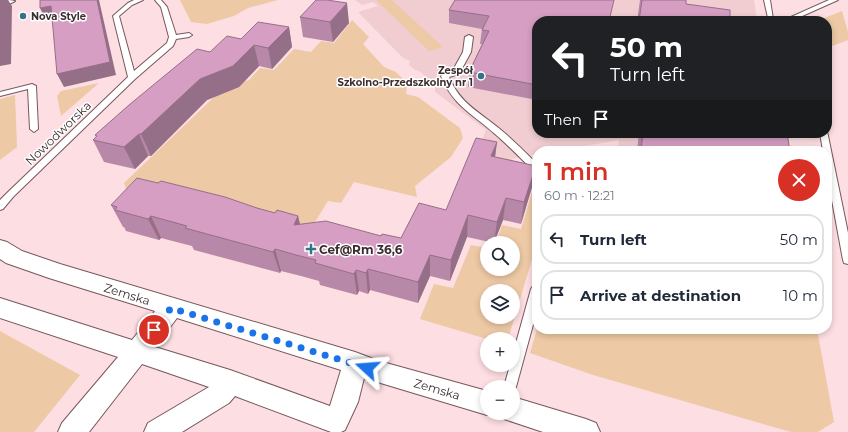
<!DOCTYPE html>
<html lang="en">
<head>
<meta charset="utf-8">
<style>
  body { margin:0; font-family:Montserrat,sans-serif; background:#f6f6f7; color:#1f2937; height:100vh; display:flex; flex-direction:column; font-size:15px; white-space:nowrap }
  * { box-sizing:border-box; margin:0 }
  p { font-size:13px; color:#747a83 }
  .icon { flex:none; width:22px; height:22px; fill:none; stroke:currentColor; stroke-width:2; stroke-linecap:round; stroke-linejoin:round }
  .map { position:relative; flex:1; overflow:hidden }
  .side { position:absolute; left:532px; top:146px; width:300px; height:188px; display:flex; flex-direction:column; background:#fff; border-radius:16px; box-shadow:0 2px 6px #0003 }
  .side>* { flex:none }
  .hud { position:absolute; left:532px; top:16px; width:300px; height:122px; border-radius:16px; box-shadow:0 2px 6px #0003; background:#202124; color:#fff; overflow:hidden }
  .tools { position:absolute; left:480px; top:236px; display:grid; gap:8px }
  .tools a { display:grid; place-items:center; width:40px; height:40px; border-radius:50%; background:#fff; box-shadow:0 2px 6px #0003; font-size:20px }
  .pin { position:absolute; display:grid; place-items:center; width:34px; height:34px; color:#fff; margin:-17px; border:2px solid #fff; border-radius:50%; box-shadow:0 1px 4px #0007 }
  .me { position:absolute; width:44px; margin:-22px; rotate:289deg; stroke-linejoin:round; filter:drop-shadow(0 0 3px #0008) }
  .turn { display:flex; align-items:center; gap:14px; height:84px; padding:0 12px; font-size:18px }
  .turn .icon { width:52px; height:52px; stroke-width:2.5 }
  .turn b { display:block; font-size:28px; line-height:34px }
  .then { display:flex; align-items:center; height:38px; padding:0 12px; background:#0003; gap:8px; font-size:15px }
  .round { display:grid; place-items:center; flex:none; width:42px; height:42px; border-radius:21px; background:#f6f6f7 }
  .headline { display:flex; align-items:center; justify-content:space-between; height:68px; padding:0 12px }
  h1 { font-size:24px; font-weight:600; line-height:30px; color:#d93025 }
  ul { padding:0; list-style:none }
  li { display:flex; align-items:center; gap:12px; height:50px; margin:0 8px 6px; padding:0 4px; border:2px solid #e0e1e3; border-radius:16px }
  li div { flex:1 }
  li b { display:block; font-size:15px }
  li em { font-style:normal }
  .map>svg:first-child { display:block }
  .built { fill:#f1cdd2 }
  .green { fill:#edc9a5; fill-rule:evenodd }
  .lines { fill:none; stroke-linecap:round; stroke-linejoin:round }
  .service-casing { stroke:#77575c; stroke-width:2 }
  .minor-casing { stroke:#77575c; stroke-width:2 }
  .service { fill:#fff; fill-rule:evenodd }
  .minor { fill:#fff; fill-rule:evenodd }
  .wall { fill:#b788a7 }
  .shaded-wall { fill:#956f88 }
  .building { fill:#d59ec2; stroke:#956f88 }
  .route { stroke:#1a73e8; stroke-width:7; stroke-dasharray:0 12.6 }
  .poi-dot { fill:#337287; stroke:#fff; stroke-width:1.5 }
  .labels { text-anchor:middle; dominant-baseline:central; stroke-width:3; stroke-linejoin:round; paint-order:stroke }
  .far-poi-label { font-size:10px; font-weight:bold; fill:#3c2e30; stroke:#fff; text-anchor:start }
  .street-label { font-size:12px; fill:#3c2e30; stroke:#fff }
  .poi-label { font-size:12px; font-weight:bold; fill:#3c2e30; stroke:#fff; text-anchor:start }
</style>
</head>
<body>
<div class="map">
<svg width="848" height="432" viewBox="0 0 848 432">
  <rect width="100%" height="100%" fill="#fddee2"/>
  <path class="built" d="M 355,0 L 754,0 L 757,21 L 537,21 L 537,133 L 776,133 L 778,151 L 618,151 L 619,140 L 556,151 L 537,151 L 537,154 L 512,159 L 477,152 L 486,130 L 435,92 L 435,86 L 429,81 L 421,72 L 415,70 L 409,65 L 410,61 L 403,58 L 358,12 L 378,6 L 373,2 L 362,5 Z"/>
  <path class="green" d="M 180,0 L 278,0 L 248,8 L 234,16 L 207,24 L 191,22 Z
    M 376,0 L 392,0 L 443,47 L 429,51 Z
    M 842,11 L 848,32 L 848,40 L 827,48 L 827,21 L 817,21 Z
    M 352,20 L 369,37 L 363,44 L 384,67 L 396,72 L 407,83 L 406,94 L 418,97 L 460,128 L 463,138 L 451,157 L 415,186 L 417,197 L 354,182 L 341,203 L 328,201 L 307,235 L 127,191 L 124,183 L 234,78 L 248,81 L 260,68 L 274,70 L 294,49 L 311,52 L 321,41 L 334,43 Z
    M 99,83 L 61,116 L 57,96 L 61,91 Z
    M 15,95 L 17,147 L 0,160 L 0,99 Z
    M 477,153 L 511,159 L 537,182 L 537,243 L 508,339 L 487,339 L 420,319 L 434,284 L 453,288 L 471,245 L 487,248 L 487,269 L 513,269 L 513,243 L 496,243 L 502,225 L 521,229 L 534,185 L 493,177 ZM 487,291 L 513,291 L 513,317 L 487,317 Z
    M 537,329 L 817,329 L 834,422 L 818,432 L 791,432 L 593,375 L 530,353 Z
    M 0,331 L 80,375 L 34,432 L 0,432 Z"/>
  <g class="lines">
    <g class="service-casing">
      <path id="service" d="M 9,0 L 15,1 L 0,9 L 0,4 Z
        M 134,0 L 143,0 L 132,5 L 119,16 L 134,71 L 167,43 L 169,37 L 161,7 L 155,0 L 161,0 L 167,7 L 176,35 L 189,33 L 192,35 L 189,37 L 176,39 L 173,46 L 135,79 L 13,197 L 3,209 L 0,210 L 0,200 L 7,193 L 128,77 L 113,16 L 128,3 Z
        M 764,0 L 770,0 L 773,19 L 768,18 Z
        M 829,0 L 838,0 L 791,21 L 782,21 Z
        M 469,35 L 473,37 L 471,52 L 459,74 L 449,77 C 460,104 480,112 501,130 C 513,140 525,152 537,164 L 537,172 L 534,171 C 521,159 509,146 495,134 C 473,114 453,106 441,76 L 453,70 L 463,52 L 465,37 Z
        M 32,84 L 36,86 L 38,129 L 34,132 L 30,129 L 28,89 L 0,96 L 0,92 Z
        M 827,131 L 848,233 L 848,264 L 844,263 L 843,260 L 827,173 L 827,151 L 823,151 L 820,133 L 827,133 Z
        M 537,284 L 537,310 L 516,387 L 513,392 L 513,387 L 504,387 L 510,365 L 513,365 L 513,354 L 531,289 L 533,286 Z"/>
    </g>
    <g class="minor-casing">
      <path id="minor" d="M 0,240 L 7,242 L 22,251 L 60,264 L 355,352 L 379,361 L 487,391 L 487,413 L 493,413 L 487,415 L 364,378 L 358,402 L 345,430 L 341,432 L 331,432 L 235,396 L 229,403 L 182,432 L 144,432 L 148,423 L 209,387 L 142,364 L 89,432 L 58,432 L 62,423 L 118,357 L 0,318 L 0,298 L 132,340 L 155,311 L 49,278 L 6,263 L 0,259 ZM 177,318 L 341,370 L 330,406 L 230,370 L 155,347 Z
        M 513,397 L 586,419 L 596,423 L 600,432 L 543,432 L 504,419 L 501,413 L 513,413 Z"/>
    </g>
    <use href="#service" class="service"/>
    <use href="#minor" class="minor"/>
  </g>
  <path class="wall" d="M 640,0 L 686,0 L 686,4 L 730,21 L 637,21 Z
    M 449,10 L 537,21 L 537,100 L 468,87 L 469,72 L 482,44 L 480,44 L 482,29 L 449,23 Z
    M 300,17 L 349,23 L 333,42 L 303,37 Z
    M 289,27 L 292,47 L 272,69 L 259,66 L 239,87 L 207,100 L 151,156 L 148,156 L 135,169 L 104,162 L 93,140 L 96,137 L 95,135 L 210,52 L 241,39 Z
    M 639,133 L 787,133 L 790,151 L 637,151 Z
    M 497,142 L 495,157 L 536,166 L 532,187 L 521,224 L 503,220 L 494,243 L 467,237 L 450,281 L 430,276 L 418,303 L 370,290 L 368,294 L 359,291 L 357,295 L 320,285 L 319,281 L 301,276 L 281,271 L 280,273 L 194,250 L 192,246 L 161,238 L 159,240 L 126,231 L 124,227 L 123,227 L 111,205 L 257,208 L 275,213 L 298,216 L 300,225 L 401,238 L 446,210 Z"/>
  <path class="shaded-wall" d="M 0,0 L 8,0 L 12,6 L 11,64 L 0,66 Z
    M 97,0 L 99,0 L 116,75 L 64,87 L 57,74 Z
    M 347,3 L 349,23 L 333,42 L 330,22 Z
    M 51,6 L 57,18 L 46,20 L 40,8 Z
    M 289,27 L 292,47 L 272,69 L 268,48 Z
    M 254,45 L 259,66 L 239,87 L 207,100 L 151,156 L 141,134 L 200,79 Z
    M 139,134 L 148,156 L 135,169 L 124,147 Z
    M 497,142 L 494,164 L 491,156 Z
    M 536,166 L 532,187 L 521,224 L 524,202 Z
    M 506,198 L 503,220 L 494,243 L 497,222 Z
    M 468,215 L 467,237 L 450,281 L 451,260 Z
    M 151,216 L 161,238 L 159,240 L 148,219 Z
    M 298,216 L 303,237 L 294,225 Z
    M 275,249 L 281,271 L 280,273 L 273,252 Z
    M 430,255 L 430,276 L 418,303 L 418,282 Z
    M 368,269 L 370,290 L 368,294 L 366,273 Z
    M 356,270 L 359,291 L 357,295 L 354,274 Z"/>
  <path class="building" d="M 40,0 L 97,0 L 110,62 L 57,74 L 51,6 L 40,8 Z
    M 316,0 L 327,0 L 347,3 L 330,22 L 300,17 Z
    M 455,0 L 614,0 L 609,21 L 537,21 L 537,85 L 469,72 L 489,31 L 482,30 L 489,16 L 449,10 Z
    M 642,0 L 686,0 L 686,4 L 730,10 L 730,21 L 639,21 Z
    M 258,22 L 289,27 L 268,48 L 254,45 L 233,66 L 200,79 L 141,134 L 139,134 L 124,147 L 93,140 L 97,136 L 95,135 L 129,105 L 197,49 L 210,52 L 227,36 L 241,39 Z
    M 643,133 L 787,133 L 790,151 L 641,151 Z
    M 476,138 L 497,142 L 491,156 L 536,166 L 524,202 L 506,198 L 497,222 L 468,215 L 451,260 L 430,255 L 418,282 L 368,269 L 366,273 L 356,270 L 354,274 L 315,263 L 316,260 L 296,255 L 275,249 L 273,252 L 185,228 L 187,226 L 151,216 L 148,219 L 115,210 L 117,207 L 111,205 L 137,178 L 158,183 L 161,181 L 225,197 L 257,208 L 275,213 L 277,210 L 298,216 L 294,225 L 326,221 L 381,236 L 382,234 L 401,238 L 419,203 L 446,210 Z"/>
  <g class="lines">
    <path class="route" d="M 154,330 L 171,308 L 367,368"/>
  </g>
  <g class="poi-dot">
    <circle cx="23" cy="16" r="4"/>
    <circle cx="481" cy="76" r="4"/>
    <path d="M309 243h4v4h4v4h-4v4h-4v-4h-4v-4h4z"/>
  </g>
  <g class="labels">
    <g class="far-poi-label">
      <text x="31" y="16">Nova Style</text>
      <text x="473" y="70" text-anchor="end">Zespół<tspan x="473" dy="12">Szkolno-Przedszkolny nr 1</tspan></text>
    </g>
    <g class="street-label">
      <text transform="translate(58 133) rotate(-44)">Nowodworska</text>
      <text transform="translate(127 294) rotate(17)">Zemska</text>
      <text transform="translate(437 389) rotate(16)">Zemska</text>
    </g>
    <g class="poi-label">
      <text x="319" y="249">Cef@Rm 36,6</text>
    </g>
  </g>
</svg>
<div class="tools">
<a><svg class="icon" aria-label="search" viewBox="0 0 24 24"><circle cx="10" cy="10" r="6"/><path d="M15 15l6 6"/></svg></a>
<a><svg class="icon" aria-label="layers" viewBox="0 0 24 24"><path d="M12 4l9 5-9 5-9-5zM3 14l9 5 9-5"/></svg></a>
<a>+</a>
<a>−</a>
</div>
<div class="pin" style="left:154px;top:330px;background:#d93025"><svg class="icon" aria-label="arrive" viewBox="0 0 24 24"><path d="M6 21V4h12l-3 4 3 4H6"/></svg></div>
<svg class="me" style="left:367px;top:368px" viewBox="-20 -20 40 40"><path d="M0-17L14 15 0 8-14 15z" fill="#1a73e8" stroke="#fff" stroke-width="4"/></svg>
<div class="hud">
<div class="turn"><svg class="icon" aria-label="left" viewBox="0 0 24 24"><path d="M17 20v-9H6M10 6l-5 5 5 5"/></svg><div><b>50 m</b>Turn left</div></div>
<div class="then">Then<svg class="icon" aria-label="arrive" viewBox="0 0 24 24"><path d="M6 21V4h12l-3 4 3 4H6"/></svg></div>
</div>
<section class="side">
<div class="headline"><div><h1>1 min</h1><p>60 m · 12:21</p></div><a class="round" style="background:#d93025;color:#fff"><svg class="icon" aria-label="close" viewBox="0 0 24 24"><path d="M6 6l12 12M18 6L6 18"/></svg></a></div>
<ul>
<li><svg class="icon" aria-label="left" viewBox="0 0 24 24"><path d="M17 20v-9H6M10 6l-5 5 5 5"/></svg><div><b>Turn left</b></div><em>50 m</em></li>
<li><svg class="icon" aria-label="arrive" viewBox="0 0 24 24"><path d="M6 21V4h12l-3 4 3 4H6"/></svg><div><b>Arrive at destination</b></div><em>10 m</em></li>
</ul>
</section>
</div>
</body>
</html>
